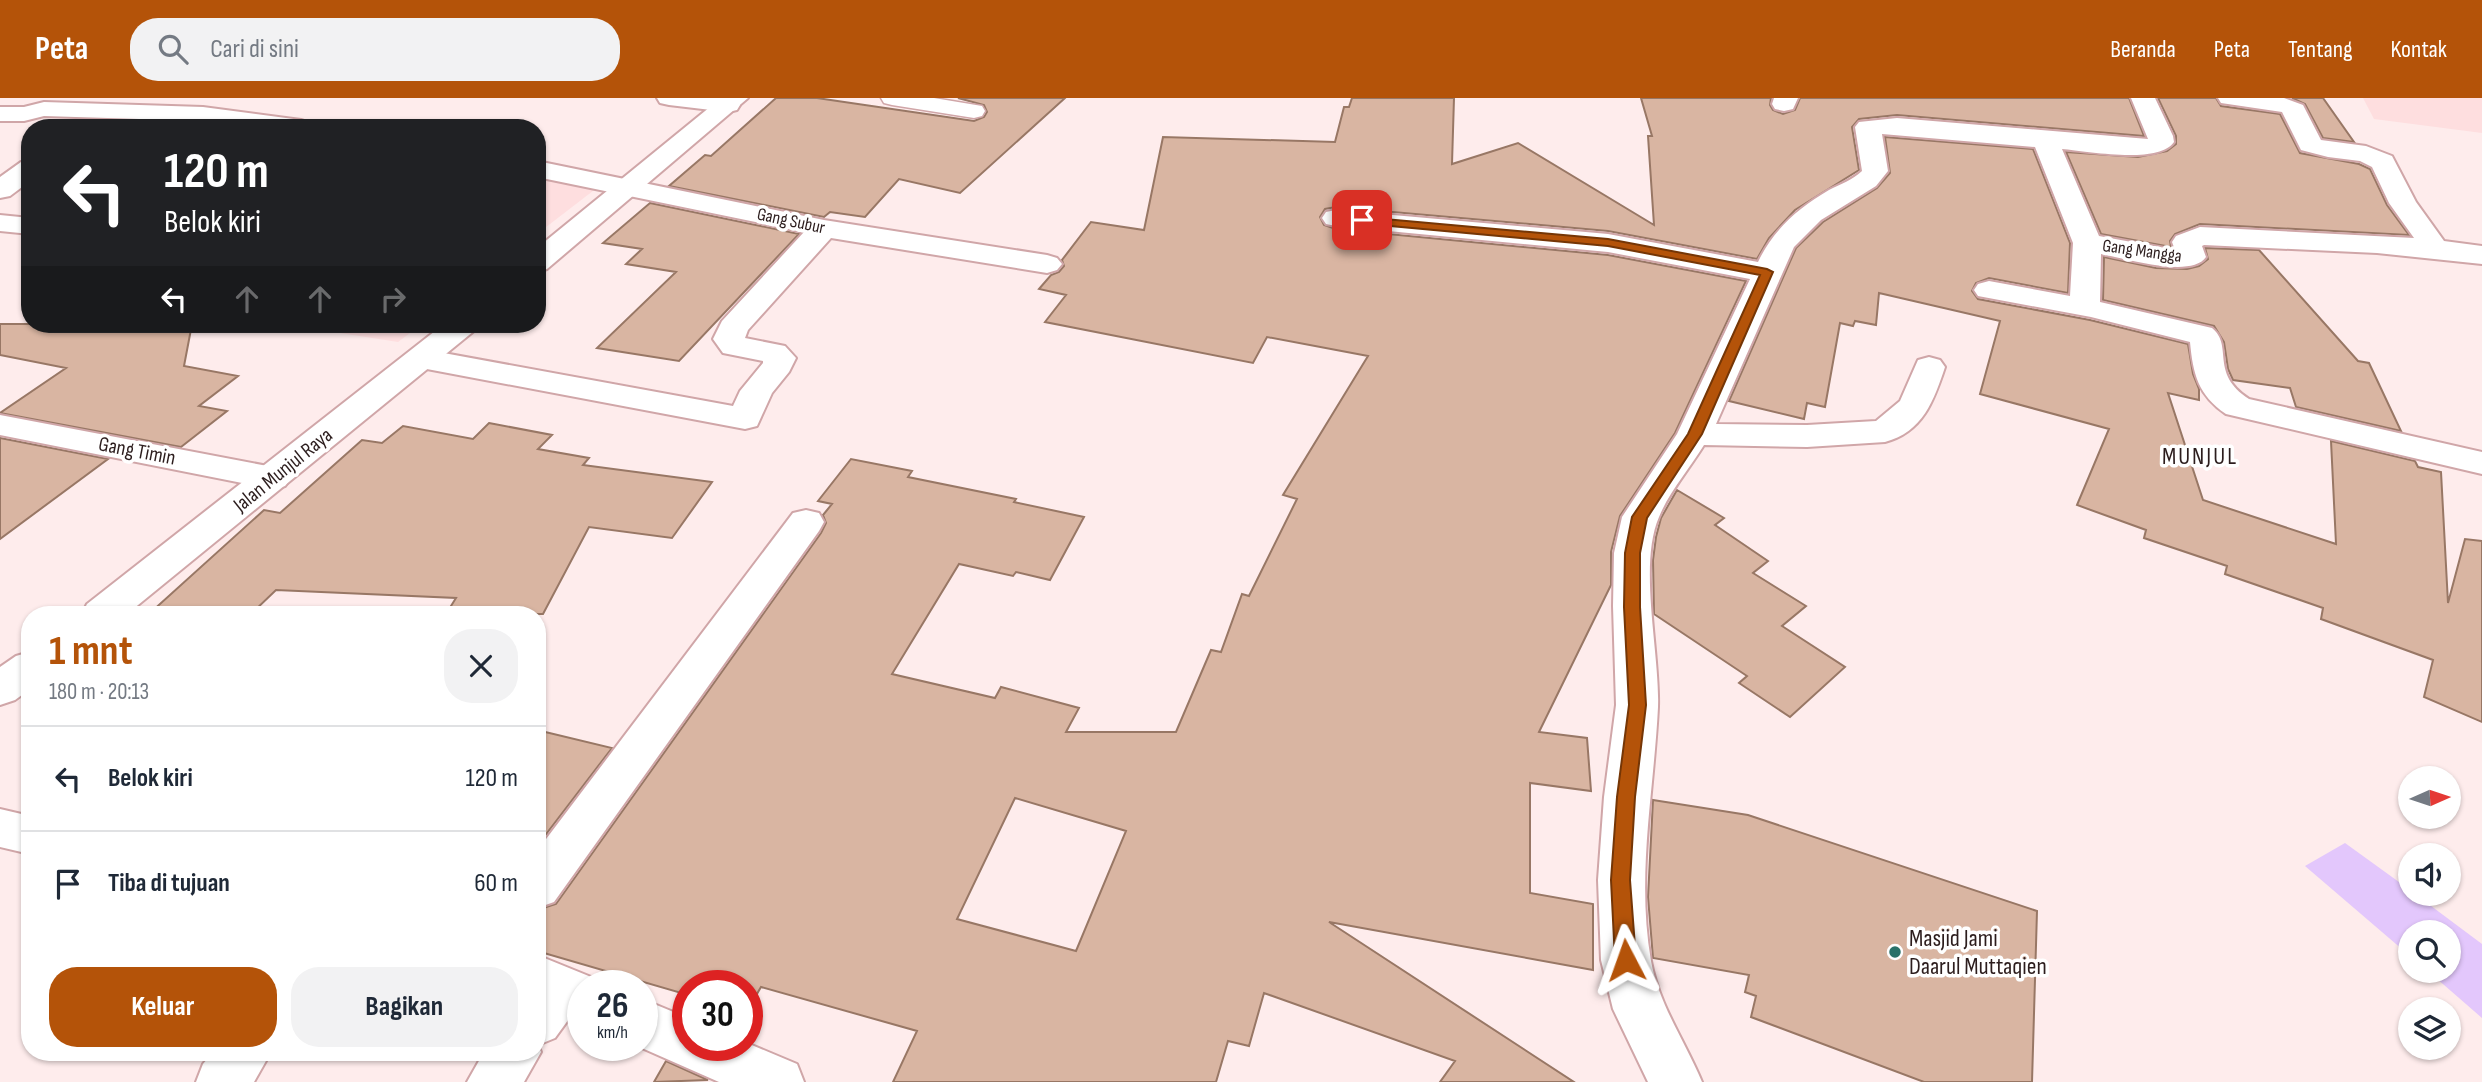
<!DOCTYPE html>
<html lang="id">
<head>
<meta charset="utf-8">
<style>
  body { margin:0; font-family:"Sofia Sans Condensed",sans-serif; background:#f2f2f3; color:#1f2937; height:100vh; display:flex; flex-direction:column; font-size:26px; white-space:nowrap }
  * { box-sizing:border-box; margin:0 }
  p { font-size:23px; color:#747a83 }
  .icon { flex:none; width:38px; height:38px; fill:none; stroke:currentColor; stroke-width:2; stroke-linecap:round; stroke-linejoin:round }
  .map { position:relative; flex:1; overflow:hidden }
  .side { position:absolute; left:21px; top:508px; width:525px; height:455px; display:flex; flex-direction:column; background:#fff; border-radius:28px; box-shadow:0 2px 5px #0004 }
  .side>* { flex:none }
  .hud { position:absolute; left:21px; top:21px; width:525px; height:214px; border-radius:28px; box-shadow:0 2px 5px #0004; background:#202124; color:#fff; overflow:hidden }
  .needle { width:46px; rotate:87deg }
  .tools { position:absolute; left:2398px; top:668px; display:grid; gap:14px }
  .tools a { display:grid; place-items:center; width:63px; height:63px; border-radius:50%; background:#fff; box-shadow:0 2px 5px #0004; font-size:35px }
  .speed { position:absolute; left:567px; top:872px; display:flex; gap:14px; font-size:35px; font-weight:700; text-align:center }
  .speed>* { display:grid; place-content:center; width:91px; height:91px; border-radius:50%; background:#fff; box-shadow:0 2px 5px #0004; line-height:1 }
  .speed small { font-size:18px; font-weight:400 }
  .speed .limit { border:10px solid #d22; background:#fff; color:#111 }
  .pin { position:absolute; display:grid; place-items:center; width:60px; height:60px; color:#fff; margin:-30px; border-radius:14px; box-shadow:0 4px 10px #0006 }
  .me { position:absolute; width:77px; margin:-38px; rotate:356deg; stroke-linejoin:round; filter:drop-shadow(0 0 5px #0008) }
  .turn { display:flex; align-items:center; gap:24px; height:147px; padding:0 28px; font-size:32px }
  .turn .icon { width:91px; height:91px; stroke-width:2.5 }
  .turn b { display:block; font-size:49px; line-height:60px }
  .lanes { display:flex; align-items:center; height:66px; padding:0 28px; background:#0003; justify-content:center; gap:35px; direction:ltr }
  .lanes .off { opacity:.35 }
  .round { display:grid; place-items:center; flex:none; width:74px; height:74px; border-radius:28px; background:#f2f2f3 }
  .head { display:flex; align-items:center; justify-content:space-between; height:119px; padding:0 28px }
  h1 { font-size:42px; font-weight:700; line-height:52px; color:#b45309 }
  .cta { display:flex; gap:14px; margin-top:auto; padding:14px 28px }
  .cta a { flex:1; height:80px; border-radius:28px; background:#b45309; color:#fff; font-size:28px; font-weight:700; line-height:80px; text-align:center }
  .cta a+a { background:#f2f2f3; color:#1f2937 }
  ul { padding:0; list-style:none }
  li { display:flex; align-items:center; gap:21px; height:105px; padding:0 28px; border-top:2px solid #e0e1e3 }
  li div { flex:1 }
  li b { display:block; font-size:26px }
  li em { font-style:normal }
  header { display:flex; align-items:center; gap:42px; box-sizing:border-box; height:98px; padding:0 35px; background:#b45309; color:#fff }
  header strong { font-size:33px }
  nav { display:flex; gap:38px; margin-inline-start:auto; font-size:24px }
  .search { width:490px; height:63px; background:#f2f2f3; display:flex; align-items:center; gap:18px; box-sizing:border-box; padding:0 24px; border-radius:28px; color:#747a83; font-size:26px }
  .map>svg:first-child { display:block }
  .built { fill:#fededf }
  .water { fill:#e3c7fc }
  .building { fill:#d9b5a2; stroke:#987765; stroke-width:2; fill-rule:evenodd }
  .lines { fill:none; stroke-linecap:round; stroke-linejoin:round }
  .lane-casing { stroke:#d0a6a8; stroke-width:3 }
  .street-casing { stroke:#d0a6a8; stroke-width:4 }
  .secondary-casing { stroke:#d0a6a8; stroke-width:4 }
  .lane { fill:#fff; fill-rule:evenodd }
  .street { fill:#fff; fill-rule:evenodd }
  .secondary { fill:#fff; fill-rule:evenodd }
  .route { fill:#b45309; stroke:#753606; stroke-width:2 }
  .poi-dot { fill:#297169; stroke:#fff; stroke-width:2.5 }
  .labels { text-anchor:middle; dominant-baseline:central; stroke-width:7; stroke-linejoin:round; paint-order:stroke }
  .far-street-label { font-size:18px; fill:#2c1d1d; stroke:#fff }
  .street-label { font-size:21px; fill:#2c1d1d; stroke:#fff }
  .quarter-label { font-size:24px; letter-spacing:2px; fill:#2c1d1d; stroke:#fff }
  .near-poi-label { font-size:24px; fill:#2c1d1d; stroke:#fff; text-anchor:start }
</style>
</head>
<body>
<header>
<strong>Peta</strong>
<div class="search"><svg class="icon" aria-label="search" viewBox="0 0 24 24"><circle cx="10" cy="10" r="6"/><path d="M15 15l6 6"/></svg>Cari di sini</div>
<nav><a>Beranda</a><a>Peta</a><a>Tentang</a><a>Kontak</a></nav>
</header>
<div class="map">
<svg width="2482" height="984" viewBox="0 0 2482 984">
  <rect width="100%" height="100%" fill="#feecec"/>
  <path class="built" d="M 2363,0 L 2482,0 L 2482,35 L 2374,21 Z
    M 537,70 L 602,86 L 537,136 Z
    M 282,226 L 422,226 L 398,244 Z"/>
  <path class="water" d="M 2345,745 L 2410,792 L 2410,796 L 2415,796 L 2482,846 L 2482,920 L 2428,873 L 2448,873 L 2448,835 L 2410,835 L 2410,858 L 2305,768 Z"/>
  <path class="building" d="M 776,0 L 817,0 L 974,23 L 984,19 L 987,14 L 984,7 L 958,0 L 1065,0 L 960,95 L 899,81 L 865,119 L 830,114 L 824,119 L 669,88 L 705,57 L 711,58 Z
    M 1352,0 L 1454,0 L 1452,66 L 1518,45 L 1654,127 L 1648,38 L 1652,38 L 1641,0 L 1771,0 L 1770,7 L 1773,12 L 1783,16 L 1795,12 L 1800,0 L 2129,0 L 2144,38 L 1897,17 L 1859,21 L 1852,29 L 1859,72 L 1795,112 L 1769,140 L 1757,161 L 1608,133 L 1336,109 L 1325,111 L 1320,119 L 1324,127 L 1336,131 L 1608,157 L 1746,183 L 1675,335 L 1620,418 L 1611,454 L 1611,487 L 1539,634 L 1587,640 L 1591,693 L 1530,685 L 1530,795 L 1593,806 L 1593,872 L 1329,824 L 1574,984 L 1440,984 L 1455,963 L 1264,895 L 1249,948 L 1228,943 L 1216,984 L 893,984 L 917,933 L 761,889 L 747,913 L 747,887 L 688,887 L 688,897 L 537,853 L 537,812 L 556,806 L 821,435 L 826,425 L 823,417 L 832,406 L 818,403 L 851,361 L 912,373 L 908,379 L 1016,401 L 1014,404 L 1084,419 L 1050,482 L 1016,474 L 1013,478 L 959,466 L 892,576 L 995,600 L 1001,589 L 1079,610 L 1066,634 L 1176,634 L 1211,552 L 1221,554 L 1242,496 L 1249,498 L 1297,401 L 1283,397 L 1368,258 L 1267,239 L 1253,265 L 1045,224 L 1066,197 L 1039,191 L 1051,177 L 1059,174 L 1064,168 L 1062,162 L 1091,124 L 1144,132 L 1163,39 L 1335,44 L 1344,9 L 1349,9 ZM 1015,700 L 1126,733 L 1076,853 L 957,821 Z
    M 2158,0 L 2216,0 L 2221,8 L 2280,16 L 2300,55 L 2359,66 L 2370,71 L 2387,107 L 2409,137 L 2200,126 L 2175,136 L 2170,143 L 2171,149 L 2101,136 L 2066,54 L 2138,59 L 2167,53 L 2176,46 L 2176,38 Z
    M 2292,0 L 2323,0 L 2354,44 L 2323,40 L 2305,6 Z
    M 1885,39 L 2033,51 L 2070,145 L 2068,195 L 1989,180 L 1976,185 L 1972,193 L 1978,201 L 2090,222 L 2188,246 L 2193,276 L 2199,291 L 2199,302 L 2168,295 L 2203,402 L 2336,446 L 2331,343 L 2415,363 L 2418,369 L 2441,374 L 2448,505 L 2465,441 L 2482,443 L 2482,624 L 2424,599 L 2433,562 L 2321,521 L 2323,510 L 2225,476 L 2227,468 L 2144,440 L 2146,432 L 2077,407 L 2109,331 L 1980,296 L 2000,223 L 1879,195 L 1876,227 L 1855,223 L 1853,228 L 1840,225 L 1825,309 L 1807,305 L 1804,321 L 1729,303 L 1796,150 L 1823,124 L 1877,90 L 1890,75 Z
    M 650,105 L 799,136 L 679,263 L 597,250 L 676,174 L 626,166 L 642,151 L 603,145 Z
    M 2205,150 L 2259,152 L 2358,263 L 2369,265 L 2401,333 L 2296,309 L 2290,290 L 2233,282 L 2228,271 L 2224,244 L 2214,228 L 2103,202 L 2104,159 L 2156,170 L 2187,171 L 2199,168 L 2208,161 Z
    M 0,226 L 192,226 L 184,268 L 238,278 L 199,308 L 227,313 L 181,349 L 0,315 L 66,270 L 0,257 Z
    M 489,325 L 552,337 L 538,351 L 589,360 L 583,367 L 712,384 L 672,440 L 589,429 L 543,516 L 446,516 L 456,500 L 276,492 L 251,516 L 150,515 L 264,412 L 280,415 L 362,342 L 382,345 L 403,328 L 473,341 Z
    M 0,340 L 108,361 L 0,441 Z
    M 1677,392 L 1724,420 L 1715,427 L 1768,463 L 1753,475 L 1806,508 L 1782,528 L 1845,569 L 1790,619 L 1739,585 L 1747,578 L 1654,516 L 1653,462 L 1656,439 L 1661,420 Z
    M 537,632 L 612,650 L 537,748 Z
    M 1653,702 L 1748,717 L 2037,813 L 2032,984 L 1924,984 L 1751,919 L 1756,898 L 1745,894 L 1749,877 L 1653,860 L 1648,799 Z
    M 666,963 L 708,982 L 654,984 Z"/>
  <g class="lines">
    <g class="lane-casing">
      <path id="lane" d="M 881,0 L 934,0 L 982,8 L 985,13 L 982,18 L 974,20 L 892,7 L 884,5 Z"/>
    </g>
    <g class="street-casing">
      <path id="street" d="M 657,0 L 730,0 L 737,2 L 740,7 L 737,12 L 728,14 L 669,7 L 660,5 Z
        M 1774,0 L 1798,0 L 1793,11 L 1784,13 L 1775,11 L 1772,6 Z
        M 2131,0 L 2155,0 L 2173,38 L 2174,44 C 2158,67 2087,53 2062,51 L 2099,138 L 2175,152 L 2172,144 L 2176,138 L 2200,129 L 2414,140 L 2389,105 L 2372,69 L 2360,63 L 2328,59 L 2301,52 L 2282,14 L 2221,5 L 2218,0 L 2284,0 L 2303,7 L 2321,42 L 2366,48 L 2392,58 L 2416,104 L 2444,143 L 2482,148 L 2482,166 L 2377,155 L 2204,147 L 2202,148 L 2206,159 C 2191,181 2125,160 2101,156 L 2100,204 L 2212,230 C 2234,248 2209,275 2249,301 L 2482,354 L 2482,376 L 2226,316 C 2198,297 2193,276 2190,244 L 2091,219 L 1978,198 L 1974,192 L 1978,186 L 1989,183 L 2070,198 L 2073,145 L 2035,49 L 1882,36 L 1888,73 L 1876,88 L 1821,122 L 1794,149 L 1716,326 L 1807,327 L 1876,323 L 1900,303 L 1918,262 L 1929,259 L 1940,262 L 1945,269 C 1934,302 1923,334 1885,344 L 1807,349 L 1704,347 C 1690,370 1669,394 1659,419 C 1638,467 1660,556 1658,609 C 1654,693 1636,778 1651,863 C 1659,907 1685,943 1702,984 L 1648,984 L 1613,911 L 1601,862 L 1598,782 L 1604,699 L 1616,607 L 1613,508 L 1614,455 L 1622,419 L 1677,336 L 1750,181 L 1608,154 L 1336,128 L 1326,126 L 1322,120 L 1326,114 L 1336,112 L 1608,136 L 1758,164 C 1773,132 1798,110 1829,92 C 1841,86 1852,82 1862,73 L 1855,29 L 1859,24 L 1897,20 L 2148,41 Z
        M 44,4 L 203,9 L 301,22 L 310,25 L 313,30 L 247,30 L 203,23 L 44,18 L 24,23 L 0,23 L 0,9 L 24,9 Z
        M 30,62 L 30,83 L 10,98 L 0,100 L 0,79 L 21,64 Z
        M 537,63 L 824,122 L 1047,157 L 1057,160 L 1062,166 L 1057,172 L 1047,175 L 831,140 L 748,232 L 745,240 L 785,248 L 796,260 L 789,274 L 772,295 L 757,328 L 745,331 L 411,268 L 406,261 L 411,254 L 422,251 L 733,308 L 740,293 L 763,265 L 763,263 L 723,255 L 713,241 L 722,223 L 804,134 L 537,79 Z
        M 0,117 L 30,120 L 30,136 L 0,133 Z
        M 0,317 L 273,369 L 285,372 L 291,380 L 285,388 L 273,391 L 0,337 Z
        M 806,412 L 819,415 L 824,424 L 819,433 L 554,804 L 537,810 L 537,753 L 793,415 Z
        M 0,711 L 30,718 L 30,756 L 0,749 Z
        M 537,857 L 601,883 L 603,887 L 583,887 L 583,922 L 571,918 L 555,940 L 538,947 L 541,954 L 524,984 L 467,984 L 484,954 L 537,954 Z
        M 642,901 L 688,920 L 688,947 L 747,945 L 797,966 L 804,984 L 719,984 L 635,947 L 642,947 Z
        M 213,954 L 271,954 L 254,984 L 196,984 L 203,966 Z"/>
    </g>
    <g class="secondary-casing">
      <path id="secondary" d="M 721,0 L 748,0 L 547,171 L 537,174 L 537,150 Z
        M 444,226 L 478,226 L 474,233 L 127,516 L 82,516 L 87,506 Z
        M 30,554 L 30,591 L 15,602 L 0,607 L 0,569 L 16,558 Z"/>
    </g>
    <use href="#lane" class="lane"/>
    <use href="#street" class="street"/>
    <use href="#secondary" class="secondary"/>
  </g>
  <path class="route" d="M 1362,119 L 1608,141 L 1767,171 L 1773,174 L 1702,336 L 1647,420 L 1640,455 L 1640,509 L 1646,607 L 1635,699 L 1630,782 L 1636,862 L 1633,868 L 1626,871 L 1618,868 L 1615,862 L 1611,782 L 1617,699 L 1629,607 L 1624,509 L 1625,455 L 1632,419 L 1688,336 L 1760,177 L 1608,148 L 1358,125 L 1356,122 Z"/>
  <circle class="poi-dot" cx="1895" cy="854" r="7"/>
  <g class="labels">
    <g class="far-street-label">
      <text transform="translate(791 123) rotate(12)">Gang Subur</text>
      <text transform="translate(2142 153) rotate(8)">Gang Mangga</text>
    </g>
    <g class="street-label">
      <text transform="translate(137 353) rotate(11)">Gang Timin</text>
      <text transform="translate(283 372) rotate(-39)">Jalan Munjul Raya</text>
    </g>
    <g class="quarter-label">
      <text x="2200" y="358">MUNJUL</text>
    </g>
    <g class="near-poi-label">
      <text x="1909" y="840">Masjid Jami<tspan x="1909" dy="28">Daarul Muttaqien</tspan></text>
    </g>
  </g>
</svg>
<div class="tools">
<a><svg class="needle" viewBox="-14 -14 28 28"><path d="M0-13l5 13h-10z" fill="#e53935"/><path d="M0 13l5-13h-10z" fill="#747a83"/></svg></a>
<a><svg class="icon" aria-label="sound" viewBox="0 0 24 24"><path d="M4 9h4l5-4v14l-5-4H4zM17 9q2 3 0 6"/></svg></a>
<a><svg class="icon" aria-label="search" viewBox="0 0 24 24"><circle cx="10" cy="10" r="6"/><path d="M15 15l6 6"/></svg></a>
<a><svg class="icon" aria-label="layers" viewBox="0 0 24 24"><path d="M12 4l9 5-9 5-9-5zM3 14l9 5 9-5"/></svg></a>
</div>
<div class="speed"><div>26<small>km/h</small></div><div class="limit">30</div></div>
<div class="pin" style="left:1362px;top:122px;background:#d93025"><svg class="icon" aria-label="arrive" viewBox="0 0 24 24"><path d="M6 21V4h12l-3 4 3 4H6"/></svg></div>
<svg class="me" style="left:1626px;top:862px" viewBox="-20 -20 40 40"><path d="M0-17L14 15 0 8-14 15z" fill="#b45309" stroke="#fff" stroke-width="4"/></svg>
<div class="hud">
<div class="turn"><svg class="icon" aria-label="left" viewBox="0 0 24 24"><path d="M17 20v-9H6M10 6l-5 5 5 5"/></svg><div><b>120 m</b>Belok kiri</div></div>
<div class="lanes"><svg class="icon" aria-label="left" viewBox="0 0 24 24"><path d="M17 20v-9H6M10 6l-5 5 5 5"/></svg><svg class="icon off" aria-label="ahead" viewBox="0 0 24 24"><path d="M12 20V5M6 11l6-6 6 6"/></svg><svg class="icon off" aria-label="ahead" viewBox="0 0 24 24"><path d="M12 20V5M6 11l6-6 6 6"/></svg><svg class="icon off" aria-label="right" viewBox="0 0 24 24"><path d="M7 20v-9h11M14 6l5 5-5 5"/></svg></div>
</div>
<section class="side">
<div class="head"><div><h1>1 mnt</h1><p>180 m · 20:13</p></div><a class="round"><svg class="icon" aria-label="close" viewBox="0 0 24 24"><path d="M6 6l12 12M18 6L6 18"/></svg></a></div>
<ul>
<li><svg class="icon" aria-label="left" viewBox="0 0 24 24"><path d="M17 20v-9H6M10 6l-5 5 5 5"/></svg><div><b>Belok kiri</b></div><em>120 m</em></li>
<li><svg class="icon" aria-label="arrive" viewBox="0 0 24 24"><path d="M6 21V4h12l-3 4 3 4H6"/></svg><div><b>Tiba di tujuan</b></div><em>60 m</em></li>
</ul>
<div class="cta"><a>Keluar</a><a>Bagikan</a></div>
</section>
</div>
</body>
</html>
